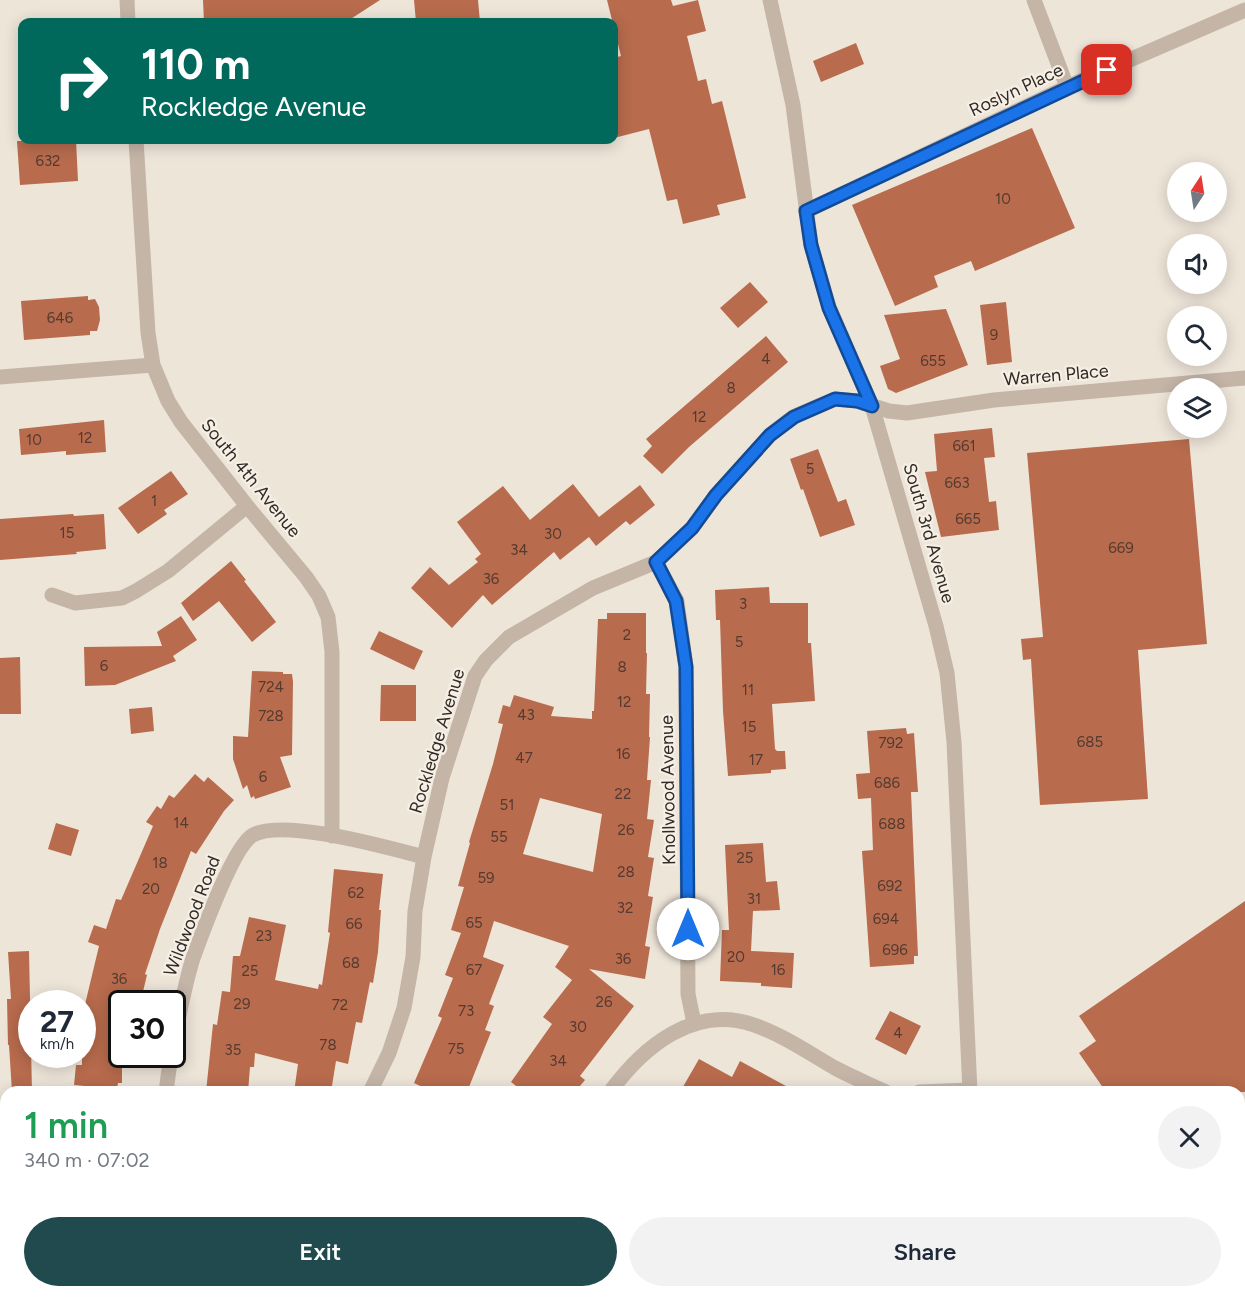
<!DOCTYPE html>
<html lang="en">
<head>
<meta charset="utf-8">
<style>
  body { margin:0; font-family:Figtree,sans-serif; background:#f2f2f3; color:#1f2937; height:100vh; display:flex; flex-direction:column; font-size:22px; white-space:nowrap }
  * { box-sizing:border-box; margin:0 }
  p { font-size:20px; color:#747a83 }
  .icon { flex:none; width:33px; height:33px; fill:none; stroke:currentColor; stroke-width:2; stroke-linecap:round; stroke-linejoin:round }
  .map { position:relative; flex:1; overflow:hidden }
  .details { position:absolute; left:0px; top:1086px; width:1245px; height:212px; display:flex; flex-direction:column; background:#fff; border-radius:18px 18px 0 0; box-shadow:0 3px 15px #0003 }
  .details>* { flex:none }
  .hud { position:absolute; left:18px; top:18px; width:600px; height:126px; border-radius:12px; box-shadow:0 3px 15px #0003; background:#00695c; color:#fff; overflow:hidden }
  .needle { width:39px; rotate:12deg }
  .controls { position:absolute; left:1167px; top:162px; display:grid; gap:12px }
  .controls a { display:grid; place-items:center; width:60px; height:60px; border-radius:50%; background:#fff; box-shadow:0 3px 15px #0003; font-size:30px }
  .speed { position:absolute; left:18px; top:990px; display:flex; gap:12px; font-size:30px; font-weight:700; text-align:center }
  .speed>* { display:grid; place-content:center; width:78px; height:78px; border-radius:50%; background:#fff; box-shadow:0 3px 15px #0003; line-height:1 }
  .speed small { font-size:15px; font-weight:400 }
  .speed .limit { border:3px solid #111; border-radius:9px; background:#fff; color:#111 }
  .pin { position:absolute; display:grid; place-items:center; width:51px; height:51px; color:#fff; margin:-26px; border-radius:12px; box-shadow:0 3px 9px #0006 }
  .me { position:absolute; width:66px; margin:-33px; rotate:0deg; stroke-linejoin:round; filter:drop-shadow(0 0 4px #0008) }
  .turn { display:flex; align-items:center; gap:21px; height:126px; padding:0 24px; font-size:27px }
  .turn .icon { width:78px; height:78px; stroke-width:2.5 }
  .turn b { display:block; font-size:42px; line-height:51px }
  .round { display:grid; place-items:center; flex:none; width:63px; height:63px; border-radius:32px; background:#f2f2f3 }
  .summary { display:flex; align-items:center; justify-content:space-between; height:102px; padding:0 24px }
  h1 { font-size:36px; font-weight:600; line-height:45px; color:#1e9e55 }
  .button { display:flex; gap:12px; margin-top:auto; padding:12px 24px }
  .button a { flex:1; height:69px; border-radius:36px; background:#214a4e; color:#fff; font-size:24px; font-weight:600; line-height:69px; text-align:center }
  .button a+a { background:#f2f2f3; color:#1f2937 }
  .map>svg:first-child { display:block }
  .building { fill:#b86b4d; fill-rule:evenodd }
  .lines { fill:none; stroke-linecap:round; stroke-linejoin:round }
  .minor { stroke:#c4b5a7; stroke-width:15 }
  .tertiary { stroke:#c4b5a7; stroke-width:15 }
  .route-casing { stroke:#114b97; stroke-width:15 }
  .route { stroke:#1a73e8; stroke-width:10 }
  .labels { text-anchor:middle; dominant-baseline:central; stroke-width:4.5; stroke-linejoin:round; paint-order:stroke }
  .number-label { font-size:15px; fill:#543a30 }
  .street-label { font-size:18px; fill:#322a26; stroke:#f6efe5 }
</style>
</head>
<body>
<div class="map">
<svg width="1245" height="1297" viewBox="0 0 1245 1297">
  <rect width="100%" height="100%" fill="#eee5d9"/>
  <path class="building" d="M 203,0 L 380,0 L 346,22 L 204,22 Z
    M 414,0 L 478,0 L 480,22 L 416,22 Z
    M 607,0 L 671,0 L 673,6 L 698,0 L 706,31 L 687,36 L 698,81 L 706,79 L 712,104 L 722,101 L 746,198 L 717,205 L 720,215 L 683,224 L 677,199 L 667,201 L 649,129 L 614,138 L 614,58 L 621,56 Z
    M 856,43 L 864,64 L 821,82 L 813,61 Z
    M 1032,128 L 1075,228 L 975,271 L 971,261 L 934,276 L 938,287 L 895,306 L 852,205 Z
    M 76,140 L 78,181 L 20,185 L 17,141 Z
    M 750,282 L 768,302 L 738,328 L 720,308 Z
    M 88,296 L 88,300 L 95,299 L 99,307 L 100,320 L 97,331 L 90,331 L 90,335 L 24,340 L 21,301 Z
    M 1006,302 L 1012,362 L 987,365 L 980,305 Z
    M 946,309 L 968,365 L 896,393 L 888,389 L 880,366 L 900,359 L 884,315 Z
    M 766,336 L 788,362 L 689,447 L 662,474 L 643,456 L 652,446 L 646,439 Z
    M 104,420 L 106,452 L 66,455 L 66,451 L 21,455 L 19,429 Z
    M 992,428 L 995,457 L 984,458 L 989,502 L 996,501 L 999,530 L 941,537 L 925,472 L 937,471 L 934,434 Z
    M 1189,439 L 1207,644 L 1138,650 L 1148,799 L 1040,805 L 1031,659 L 1023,660 L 1021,639 L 1043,637 L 1027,453 Z
    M 818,449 L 838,502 L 846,499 L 855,525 L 820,537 L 803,489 L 801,490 L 790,459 Z
    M 171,471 L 188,494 L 164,510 L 167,514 L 138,534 L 118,508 Z
    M 573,484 L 599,517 L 640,485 L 655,505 L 630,525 L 626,521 L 596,546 L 589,537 L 560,560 L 554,552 L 492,605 L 483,595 L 452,628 L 411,588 L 430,567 L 449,585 L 478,562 L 475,559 L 481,554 L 457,522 L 503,486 L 530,520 Z
    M 73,514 L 74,516 L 104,514 L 106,549 L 76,552 L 77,554 L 0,560 L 0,519 Z
    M 231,561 L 246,580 L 244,581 L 276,622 L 252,642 L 219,601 L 193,621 L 181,603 Z
    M 769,587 L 770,603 L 808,603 L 808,643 L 811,643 L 815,701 L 772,704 L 775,749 L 777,751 L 785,751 L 786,769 L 771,770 L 771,773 L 728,776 L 723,711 L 720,620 L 716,620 L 715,590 Z
    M 607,613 L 646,613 L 646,653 L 647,653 L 646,694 L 650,694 L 649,737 L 650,737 L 647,780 L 651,780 L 647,819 L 654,820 L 648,857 L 654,858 L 648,896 L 653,897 L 645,946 L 650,947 L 645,979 L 589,969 L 634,1006 L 580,1076 L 585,1080 L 575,1092 L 524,1092 L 511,1082 L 552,1024 L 543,1017 L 572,980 L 555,967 L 569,946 L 494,921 L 483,957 L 504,965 L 489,1004 L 494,1006 L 485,1030 L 491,1032 L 467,1092 L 433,1092 L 414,1083 L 442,1018 L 438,1016 L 453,978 L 445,975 L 461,933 L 451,930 L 464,887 L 458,886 L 470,843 L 469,842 L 493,764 L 503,724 L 498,723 L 503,705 L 510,707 L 514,695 L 554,707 L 551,716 L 592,719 L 592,711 L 594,711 L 598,619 L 607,619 ZM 540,798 L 602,814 L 593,872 L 523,854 Z
    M 181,616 L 197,640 L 173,656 L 176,661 L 115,685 L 85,686 L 84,647 L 162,646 L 157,632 Z
    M 379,631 L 423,651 L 414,670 L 370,649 Z
    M 20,657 L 21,714 L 0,714 L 0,658 Z
    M 252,671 L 283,672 L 283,674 L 292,674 L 293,682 L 292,755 L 280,757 L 291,787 L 255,799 L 254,796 L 251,798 L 247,785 L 243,789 L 233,759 L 233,736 L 248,737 Z
    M 381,685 L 416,685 L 416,721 L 380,721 Z
    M 152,707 L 154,731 L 131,734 L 129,709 Z
    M 906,728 L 907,734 L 914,733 L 918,792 L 911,792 L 918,956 L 914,956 L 914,964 L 870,967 L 862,851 L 873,850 L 871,798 L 858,799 L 856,774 L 870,773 L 867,731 Z
    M 195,774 L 204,782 L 208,777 L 234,800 L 224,811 L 196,854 L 191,851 L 160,929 L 145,974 L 147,975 L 140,1004 L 122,1004 L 122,1083 L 118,1083 L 117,1089 L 74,1085 L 76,1065 L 82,1065 L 82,1017 L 99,946 L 88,942 L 94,925 L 106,929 L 116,899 L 121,900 L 153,826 L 146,822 L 157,806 L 161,809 L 169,795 L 174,798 Z
    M 56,823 L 79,830 L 71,856 L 48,849 Z
    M 763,843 L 766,882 L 777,881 L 780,910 L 753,911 L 751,951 L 794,953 L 792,988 L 761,986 L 761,983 L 720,981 L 722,930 L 729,930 L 725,845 Z
    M 334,869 L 383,874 L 379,910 L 381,910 L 378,952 L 373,983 L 370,982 L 362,1023 L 356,1022 L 348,1064 L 336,1061 L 331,1092 L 294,1092 L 298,1064 L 255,1053 L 254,1067 L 250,1067 L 248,1092 L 206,1092 L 213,1024 L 217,1025 L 222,991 L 230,992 L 233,956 L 240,956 L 249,917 L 286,925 L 275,980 L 318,989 L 319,984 L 322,985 L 330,933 L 328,932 Z
    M 1245,901 L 1245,1092 L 1106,1092 L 1079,1053 L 1096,1041 L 1079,1016 Z
    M 29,951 L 32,1092 L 12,1092 L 9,1045 L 8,1045 L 7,999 L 11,999 L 8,952 Z
    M 890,1011 L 921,1026 L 906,1055 L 875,1039 Z
    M 699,1059 L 732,1077 L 740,1061 L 797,1092 L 680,1092 Z"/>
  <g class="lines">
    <path class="minor" d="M 127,0 L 128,22
      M 1034,0 L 1067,87
      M 136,140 L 148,333 L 153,365 L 168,401 L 181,422 L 247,506 L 306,577 L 319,596 L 328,617 L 332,652 L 332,836
      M 806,211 L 1067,87 L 1245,10
      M 0,377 L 153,365
      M 656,562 L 677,601 L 686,667 L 688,994 L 694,1023
      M 52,595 L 75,603 L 122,598 L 136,591 L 168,571 L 247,506
      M 172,1047 C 179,1018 184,987 193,958 C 202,934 233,846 253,835 C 284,818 389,848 424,857
      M 166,1092 L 171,1054
      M 370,1092 L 389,1053 L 404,1008 L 413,957 L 415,911 L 424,857 L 442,778 L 475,676 L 486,660 L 509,637 L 593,588 L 656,562 L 692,528 L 716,495 L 770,435 L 793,417 L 835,399 L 857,401 L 889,411 L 907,413 L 994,400 L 1245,378
      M 610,1092 C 643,1047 694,1004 754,1025 C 783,1035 809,1053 835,1068 C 852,1077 869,1084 886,1092
      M 919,1092 L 970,1090
      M 171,1292 L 171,1297
      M 500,1297 L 502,1292
      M 774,1297 L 778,1292"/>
    <path class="tertiary" d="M 770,0 L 793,105 L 811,245 L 829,307 L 872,406 L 936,626 L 947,673 L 954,742 L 970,1092
      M 981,1292 L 982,1297"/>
  </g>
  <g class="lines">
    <g class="route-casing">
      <path id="route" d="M 688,929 L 686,667 L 676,601 L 656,562 L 692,528 L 716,495 L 770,435 L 794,417 L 835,399 L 857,401 L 872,406 L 829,308 L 811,245 L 806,211 L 1107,70"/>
    </g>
    <use href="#route" class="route"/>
  </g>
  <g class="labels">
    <g class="number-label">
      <text x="48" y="161">632</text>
      <text x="1003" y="199">10</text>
      <text x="60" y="318">646</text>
      <text x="994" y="335">9</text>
      <text x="766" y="359">4</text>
      <text x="933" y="361">655</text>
      <text x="731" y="388">8</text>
      <text x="699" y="417">12</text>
      <text x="85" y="438">12</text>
      <text x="34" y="440">10</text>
      <text x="964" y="446">661</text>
      <text x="810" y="469">5</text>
      <text x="957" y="483">663</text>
      <text x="154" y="501">1</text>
      <text x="968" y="519">665</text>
      <text x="67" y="533">15</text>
      <text x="553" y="534">30</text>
      <text x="1121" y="548">669</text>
      <text x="519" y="550">34</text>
      <text x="491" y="579">36</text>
      <text x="743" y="604">3</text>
      <text x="627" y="635">2</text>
      <text x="739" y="642">5</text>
      <text x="104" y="666">6</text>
      <text x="622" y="667">8</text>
      <text x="271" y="687">724</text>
      <text x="748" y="690">11</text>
      <text x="624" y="702">12</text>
      <text x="526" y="715">43</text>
      <text x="271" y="716">728</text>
      <text x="749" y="727">15</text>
      <text x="1090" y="742">685</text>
      <text x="891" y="743">792</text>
      <text x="623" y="754">16</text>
      <text x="524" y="758">47</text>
      <text x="756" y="760">17</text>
      <text x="263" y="777">6</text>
      <text x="887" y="783">686</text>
      <text x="623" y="794">22</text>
      <text x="507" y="805">51</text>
      <text x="181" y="823">14</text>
      <text x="892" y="824">688</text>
      <text x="626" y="830">26</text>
      <text x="499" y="837">55</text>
      <text x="745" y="858">25</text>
      <text x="160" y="863">18</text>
      <text x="626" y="872">28</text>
      <text x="486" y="878">59</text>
      <text x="890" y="886">692</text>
      <text x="151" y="889">20</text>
      <text x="356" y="893">62</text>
      <text x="754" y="899">31</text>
      <text x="625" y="908">32</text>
      <text x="886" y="919">694</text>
      <text x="474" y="923">65</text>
      <text x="354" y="924">66</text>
      <text x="264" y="936">23</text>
      <text x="895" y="950">696</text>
      <text x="736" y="957">20</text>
      <text x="623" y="959">36</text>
      <text x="351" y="963">68</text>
      <text x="474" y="970">67</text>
      <text x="778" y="970">16</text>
      <text x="250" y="971">25</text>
      <text x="119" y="979">36</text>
      <text x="604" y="1002">26</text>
      <text x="242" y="1004">29</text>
      <text x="340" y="1005">72</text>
      <text x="466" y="1011">73</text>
      <text x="578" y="1027">30</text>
      <text x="898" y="1033">4</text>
      <text x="328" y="1045">78</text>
      <text x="456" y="1049">75</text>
      <text x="233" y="1050">35</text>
      <text x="558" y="1061">34</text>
    </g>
    <g class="street-label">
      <text transform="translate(1016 90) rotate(-25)">Roslyn Place</text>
      <text transform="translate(1056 375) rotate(-5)">Warren Place</text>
      <text transform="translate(251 478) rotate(51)">South 4th Avenue</text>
      <text transform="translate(929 533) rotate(74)">South 3rd Avenue</text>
      <text transform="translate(437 741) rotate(-73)">Rockledge Avenue</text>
      <text transform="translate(668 790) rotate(-91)">Knollwood Avenue</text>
      <text transform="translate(192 916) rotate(-69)">Wildwood Road</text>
    </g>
  </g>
</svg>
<div class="controls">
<a><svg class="needle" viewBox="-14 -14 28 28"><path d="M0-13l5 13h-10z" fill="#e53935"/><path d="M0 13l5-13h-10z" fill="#747a83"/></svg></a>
<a><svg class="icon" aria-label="sound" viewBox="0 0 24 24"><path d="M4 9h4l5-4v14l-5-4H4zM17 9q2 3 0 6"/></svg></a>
<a><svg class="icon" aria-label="search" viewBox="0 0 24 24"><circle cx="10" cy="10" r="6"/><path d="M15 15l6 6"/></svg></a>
<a><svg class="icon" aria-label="layers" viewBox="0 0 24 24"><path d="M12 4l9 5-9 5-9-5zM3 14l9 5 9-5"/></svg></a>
</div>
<div class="speed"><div>27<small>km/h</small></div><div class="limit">30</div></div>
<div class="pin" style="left:1107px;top:70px;background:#d93025"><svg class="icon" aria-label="arrive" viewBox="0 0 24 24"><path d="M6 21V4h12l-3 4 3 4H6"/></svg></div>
<svg class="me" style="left:688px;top:929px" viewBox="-20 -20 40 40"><circle r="19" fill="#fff"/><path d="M0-13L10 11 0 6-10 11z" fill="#1a73e8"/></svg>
<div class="hud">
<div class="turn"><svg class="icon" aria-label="right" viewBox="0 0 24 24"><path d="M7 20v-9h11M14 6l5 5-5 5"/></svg><div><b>110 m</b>Rockledge Avenue</div></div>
</div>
<section class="details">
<div class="summary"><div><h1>1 min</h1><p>340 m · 07:02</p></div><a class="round"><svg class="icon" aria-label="close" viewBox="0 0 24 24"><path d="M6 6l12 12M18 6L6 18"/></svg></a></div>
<div class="button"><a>Exit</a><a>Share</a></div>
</section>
</div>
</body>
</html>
